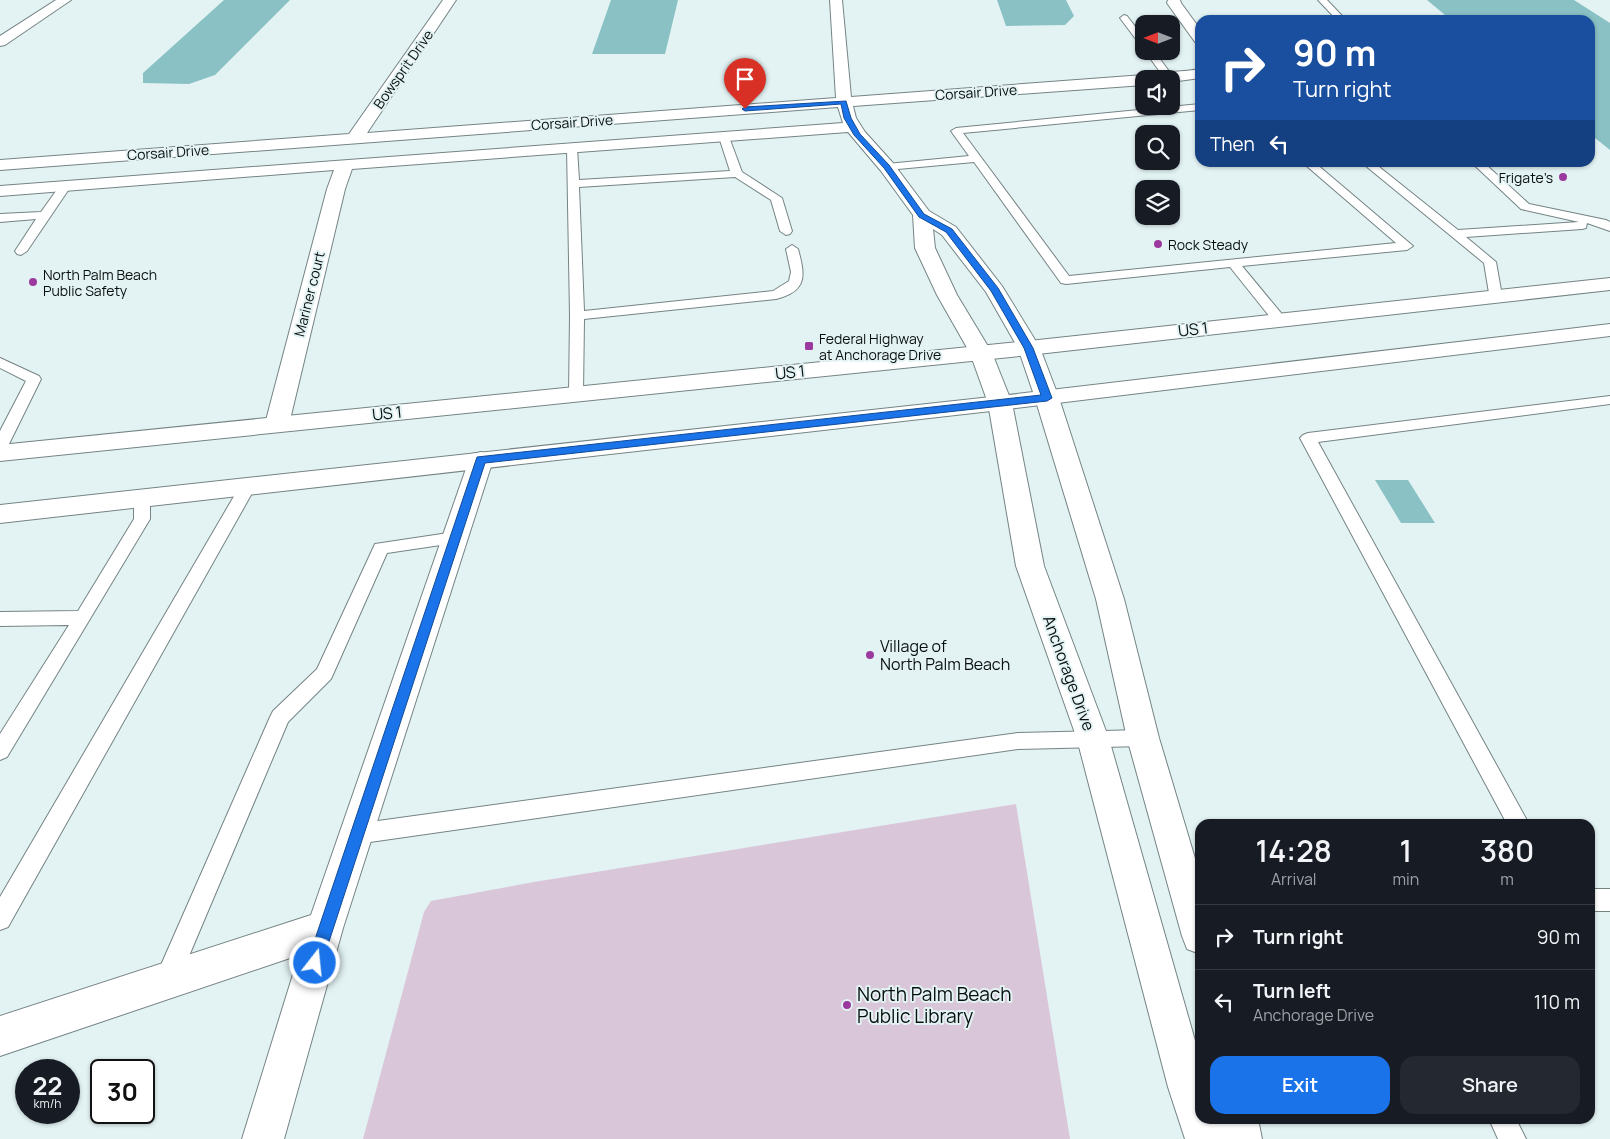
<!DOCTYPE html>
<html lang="en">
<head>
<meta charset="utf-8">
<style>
  body { margin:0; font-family:Manrope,sans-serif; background:#242831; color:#f1f3f6; height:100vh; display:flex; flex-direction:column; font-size:19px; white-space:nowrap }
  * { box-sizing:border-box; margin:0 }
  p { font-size:16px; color:#9ea1a6 }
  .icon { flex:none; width:28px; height:28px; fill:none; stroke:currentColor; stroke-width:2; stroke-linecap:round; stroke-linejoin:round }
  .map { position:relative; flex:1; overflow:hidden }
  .side { position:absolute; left:1195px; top:819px; width:400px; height:305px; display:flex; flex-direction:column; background:#171b24; border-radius:15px; box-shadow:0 1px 4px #0004 }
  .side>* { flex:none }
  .top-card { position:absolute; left:1195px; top:15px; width:400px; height:152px; border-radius:15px; box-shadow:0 1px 4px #0004; background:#1a4fa0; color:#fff; overflow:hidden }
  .needle { width:32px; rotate:270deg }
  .buttons { position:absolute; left:1135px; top:15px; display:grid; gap:10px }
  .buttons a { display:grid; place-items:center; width:45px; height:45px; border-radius:10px; background:#171b24; box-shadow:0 1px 4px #0004; font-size:25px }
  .speed { position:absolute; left:15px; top:1059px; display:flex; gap:10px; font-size:25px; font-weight:700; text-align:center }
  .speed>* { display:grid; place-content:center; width:65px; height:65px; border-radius:50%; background:#171b24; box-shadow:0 1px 4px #0004; line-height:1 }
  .speed small { font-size:12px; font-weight:400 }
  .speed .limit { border:2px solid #111; border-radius:8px; background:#fff; color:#111 }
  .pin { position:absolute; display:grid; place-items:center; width:42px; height:42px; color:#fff; margin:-51px -21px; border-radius:50% 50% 50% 0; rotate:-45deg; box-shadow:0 0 5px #0007 }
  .pin .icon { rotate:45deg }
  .me { position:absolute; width:55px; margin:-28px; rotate:16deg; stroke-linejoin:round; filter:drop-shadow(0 0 4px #0008) }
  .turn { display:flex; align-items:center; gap:18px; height:105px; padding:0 15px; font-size:22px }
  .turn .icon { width:65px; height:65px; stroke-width:2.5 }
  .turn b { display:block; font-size:35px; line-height:42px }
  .then { display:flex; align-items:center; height:48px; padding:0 15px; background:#0003; gap:10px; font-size:19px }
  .eta { display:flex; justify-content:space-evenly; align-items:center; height:85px; text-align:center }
  .eta b { font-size:30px; font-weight:600; line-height:35px }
  .button { display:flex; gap:10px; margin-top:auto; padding:10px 15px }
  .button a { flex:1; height:58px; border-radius:15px; background:#1a73e8; color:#fff; font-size:20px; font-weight:600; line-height:58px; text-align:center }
  .button a+a { background:#242831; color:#f1f3f6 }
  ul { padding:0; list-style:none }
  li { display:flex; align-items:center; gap:15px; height:65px; padding:0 15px; border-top:1px solid #363941 }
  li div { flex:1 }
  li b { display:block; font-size:19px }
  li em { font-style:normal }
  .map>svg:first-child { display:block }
  .green { fill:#dac6d9 }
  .water { fill:#8ac1c4 }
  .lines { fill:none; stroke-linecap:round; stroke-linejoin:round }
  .service-casing { stroke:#758384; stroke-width:2 }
  .minor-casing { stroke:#758384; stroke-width:2 }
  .primary-casing { stroke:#758384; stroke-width:2 }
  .service { fill:#fff; fill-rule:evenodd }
  .minor { fill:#fff; fill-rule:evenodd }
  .primary { fill:#fff; fill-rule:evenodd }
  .route { fill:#1a73e8; stroke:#114b97 }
  .poi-dot { fill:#9c399f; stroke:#e3f3f4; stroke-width:2 }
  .labels { text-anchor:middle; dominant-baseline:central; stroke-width:4; stroke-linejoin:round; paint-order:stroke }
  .far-street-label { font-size:14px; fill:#090f0f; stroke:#e3f3f4 }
  .far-poi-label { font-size:14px; fill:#090f0f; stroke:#e3f3f4; text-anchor:start }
  .street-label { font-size:16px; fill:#090f0f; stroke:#e3f3f4 }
  .poi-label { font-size:16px; fill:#090f0f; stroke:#e3f3f4; text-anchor:start }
  .near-poi-label { font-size:19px; fill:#090f0f; stroke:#e3f3f4; text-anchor:start }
</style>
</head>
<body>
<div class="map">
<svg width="1610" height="1139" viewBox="0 0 1610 1139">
  <rect width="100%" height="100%" fill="#e3f3f4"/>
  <path class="green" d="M 1016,804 L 1070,1139 L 363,1139 L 424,912 L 431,901 L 534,882 Z"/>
  <path class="water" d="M 224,0 L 290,0 L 215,75 L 189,84 L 143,83 L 143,73 Z
    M 611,0 L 678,0 L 665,54 L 592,54 Z
    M 997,0 L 1066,0 L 1074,16 L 1065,25 L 1006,26 Z
    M 1427,0 L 1574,0 L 1610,23 L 1610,150 L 1590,134 L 1590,20 L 1451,20 Z
    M 1375,480 L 1408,480 L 1435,523 L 1401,523 Z"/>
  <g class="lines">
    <g class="service-casing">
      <path id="service" d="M 1318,0 L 1327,0 L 1346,20 L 1337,20 Z
        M 1124,15 L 1127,16 L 1144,38 L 1144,47 L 1141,46 L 1120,18 Z
        M 1145,51 L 1154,51 L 1174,78 L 1172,80 L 1165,79 Z
        M 1200,104 L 1200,110 L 963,133 L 1069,276 L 1396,243 L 1302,162 L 1314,162 L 1413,246 L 1407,250 L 1242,266 L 1286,319 L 1279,323 L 1274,322 L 1230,267 L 1066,284 L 1061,283 L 974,162 L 887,170 L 882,167 L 887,164 L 969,156 L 951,131 L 956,128 Z
        M 724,134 L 729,137 L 742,172 L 782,198 L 792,231 L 790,234 L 786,235 L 780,231 L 771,200 L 735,177 L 579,187 L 584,311 L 773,291 L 789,281 L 791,272 L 786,249 L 792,245 L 798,249 C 805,275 808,291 776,299 L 584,319 L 583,393 L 581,396 L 571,396 L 569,393 L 570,316 L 567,148 L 572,145 L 577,148 L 579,180 L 730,171 L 719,137 Z
        M 1361,162 L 1373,162 L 1458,230 L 1579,222 L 1521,209 L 1471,162 L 1483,162 L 1529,204 L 1606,220 L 1610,222 L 1610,231 L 1587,223 L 1586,228 L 1582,229 L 1466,237 L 1496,262 L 1502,296 L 1500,299 L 1490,299 L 1484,263 Z
        M 65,183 L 71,186 L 27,251 L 21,255 L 17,254 L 15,251 L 36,219 L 0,222 L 0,214 L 41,212 L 61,184 Z
        M 0,358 L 39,376 L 41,379 L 8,446 L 5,449 L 0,451 L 0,431 L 26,381 L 0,368 Z
        M 1610,396 L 1610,404 L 1318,442 L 1529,824 L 1507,824 L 1300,438 L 1303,435 L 1308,433 Z
        M 248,481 L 254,482 L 256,486 L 8,927 L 0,930 L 0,897 L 240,486 L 242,482 Z
        M 142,493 L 148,494 L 150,498 L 150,519 L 7,757 L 0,760 L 0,734 L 69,625 L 0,626 L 0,612 L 78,611 L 134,519 L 134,498 L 136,494 Z
        M 455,532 L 461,534 L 463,538 L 461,542 L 387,553 L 331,679 L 288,722 L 175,989 L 166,993 L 157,989 L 154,981 L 270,717 L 273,711 L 317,669 L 375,544 Z
        M 1143,730 L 1150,732 L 1153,738 L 1150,744 L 1143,746 L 1018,749 L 356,844 L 348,841 L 345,834 L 348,827 L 356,824 L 1018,733 Z
        M 1590,889 L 1610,889 L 1610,911 L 1590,911 Z
        M 1489,1119 L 1516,1119 L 1526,1139 L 1498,1139 Z"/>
    </g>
    <g class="minor-casing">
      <path id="minor" d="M 56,0 L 71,0 L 5,45 L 0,46 L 0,36 Z
        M 443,0 L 456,0 L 367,133 L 836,98 L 830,0 L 842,0 L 851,97 L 1144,75 L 1150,77 C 1161,71 1186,72 1200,69 L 1200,78 L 1171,82 L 1171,79 L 1144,79 L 1144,85 L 853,106 L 856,118 L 865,132 L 893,163 L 929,211 L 956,227 L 1002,286 L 1040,348 L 1059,398 L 1124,599 L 1159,738 L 1200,875 L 1200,954 L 1187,949 L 1182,936 L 1127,738 L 1096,599 L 1035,398 L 1018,348 L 986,292 L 942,235 L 933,229 L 935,248 L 957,295 L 992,353 L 1012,403 L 1044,566 L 1109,739 L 1200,1058 L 1200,1119 L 1258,1119 L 1262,1139 L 1185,1139 L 1168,1087 L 1077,739 L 1016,566 L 988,403 L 970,353 L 937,295 L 915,248 L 913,215 L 881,171 L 848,132 L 352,169 L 345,189 L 289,424 L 285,429 L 277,431 L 269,429 L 265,424 L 327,189 L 334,170 L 0,196 L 0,186 L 843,123 L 838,107 L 0,170 L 0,160 L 349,134 Z
        M 1168,0 L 1180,0 L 1181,3 L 1200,29 L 1200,43 L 1195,42 L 1167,3 Z
        M 481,452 L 490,454 L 493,460 L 343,928 L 284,1139 L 242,1139 L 299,955 L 0,1056 L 0,1016 L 311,915 L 469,460 L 472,454 Z"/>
    </g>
    <g class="primary-casing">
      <path id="primary" d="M 1610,278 L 1610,290 L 1029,355 L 0,461 L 0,445 L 1029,341 Z
        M 1610,324 L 1610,336 L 1000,410 L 0,523 L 0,505 L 1000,396 Z"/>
    </g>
    <use href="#service" class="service"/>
    <use href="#minor" class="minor"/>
    <use href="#primary" class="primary"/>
  </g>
  <path class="route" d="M 846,101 L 851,118 L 860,134 L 889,165 L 924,214 L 952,229 L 998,288 L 1033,348 L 1052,398 L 1047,401 L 485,463 L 322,963 L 320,968 L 315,970 L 309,968 L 307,963 L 477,457 L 1041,395 L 1024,348 L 991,291 L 946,232 L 919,217 L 884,168 L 854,135 L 844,118 L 841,104 L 745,111 L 742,109 L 745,107 Z"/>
  <g class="poi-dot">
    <circle cx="1563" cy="177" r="5"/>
    <circle cx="1158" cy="244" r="5"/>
    <circle cx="33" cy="282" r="5"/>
    <rect x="804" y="341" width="10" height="10" rx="2.5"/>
    <circle cx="870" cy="655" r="5"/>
    <circle cx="847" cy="1005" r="5"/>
  </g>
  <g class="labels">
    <g class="far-street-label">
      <text transform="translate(403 69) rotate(-55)">Bowsprit Drive</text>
      <text transform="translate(976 92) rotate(-4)">Corsair Drive</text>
      <text transform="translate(572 122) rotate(-4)">Corsair Drive</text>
      <text transform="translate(168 152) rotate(-4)">Corsair Drive</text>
      <text transform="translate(309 294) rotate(-76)">Mariner court</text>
    </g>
    <g class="far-poi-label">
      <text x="1553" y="177" text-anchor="end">Frigate’s</text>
      <text x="1168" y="244">Rock Steady</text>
      <text x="43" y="274">North Palm Beach<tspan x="43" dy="16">Public Safety</tspan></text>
      <text x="819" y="338">Federal Highway<tspan x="819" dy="16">at Anchorage Drive</tspan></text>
    </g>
    <g class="street-label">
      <text transform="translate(1193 329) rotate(-7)">US 1</text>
      <text transform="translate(790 372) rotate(-6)">US 1</text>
      <text transform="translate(387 413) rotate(-6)">US 1</text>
      <text transform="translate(1069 673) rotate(70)">Anchorage Drive</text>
    </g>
    <g class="poi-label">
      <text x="880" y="646">Village of<tspan x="880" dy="18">North Palm Beach</tspan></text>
    </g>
    <g class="near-poi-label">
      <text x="857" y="994">North Palm Beach<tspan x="857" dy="22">Public Library</tspan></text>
    </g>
  </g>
</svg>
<div class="buttons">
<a><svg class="needle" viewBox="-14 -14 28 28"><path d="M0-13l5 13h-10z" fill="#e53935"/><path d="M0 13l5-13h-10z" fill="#9ea1a6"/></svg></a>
<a><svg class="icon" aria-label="sound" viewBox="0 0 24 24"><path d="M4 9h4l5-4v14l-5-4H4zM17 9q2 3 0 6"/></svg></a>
<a><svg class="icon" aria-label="search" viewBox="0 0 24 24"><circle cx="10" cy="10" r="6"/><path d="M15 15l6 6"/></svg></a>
<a><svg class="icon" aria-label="layers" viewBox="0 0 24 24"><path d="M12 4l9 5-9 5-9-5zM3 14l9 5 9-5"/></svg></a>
</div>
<div class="speed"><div>22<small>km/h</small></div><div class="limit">30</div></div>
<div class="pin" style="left:745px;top:109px;background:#d93025"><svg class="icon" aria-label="arrive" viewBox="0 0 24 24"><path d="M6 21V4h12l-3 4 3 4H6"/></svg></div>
<svg class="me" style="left:315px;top:963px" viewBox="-20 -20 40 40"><circle r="17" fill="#1a73e8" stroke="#fff" stroke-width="3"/><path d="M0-11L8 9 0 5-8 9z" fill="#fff"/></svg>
<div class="top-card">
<div class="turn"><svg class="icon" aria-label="right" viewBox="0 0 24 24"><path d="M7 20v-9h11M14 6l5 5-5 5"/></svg><div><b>90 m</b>Turn right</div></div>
<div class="then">Then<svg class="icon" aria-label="left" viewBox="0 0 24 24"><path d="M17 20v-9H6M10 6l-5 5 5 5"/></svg></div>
</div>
<section class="side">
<div class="eta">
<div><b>14:28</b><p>Arrival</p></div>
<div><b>1</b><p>min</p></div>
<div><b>380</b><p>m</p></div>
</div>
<ul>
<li><svg class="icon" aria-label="right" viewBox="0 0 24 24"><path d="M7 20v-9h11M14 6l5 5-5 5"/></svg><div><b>Turn right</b></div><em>90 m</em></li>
<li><svg class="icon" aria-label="left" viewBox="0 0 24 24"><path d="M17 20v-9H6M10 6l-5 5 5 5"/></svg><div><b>Turn left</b><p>Anchorage Drive</p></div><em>110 m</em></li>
</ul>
<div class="button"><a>Exit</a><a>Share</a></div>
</section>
</div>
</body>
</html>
